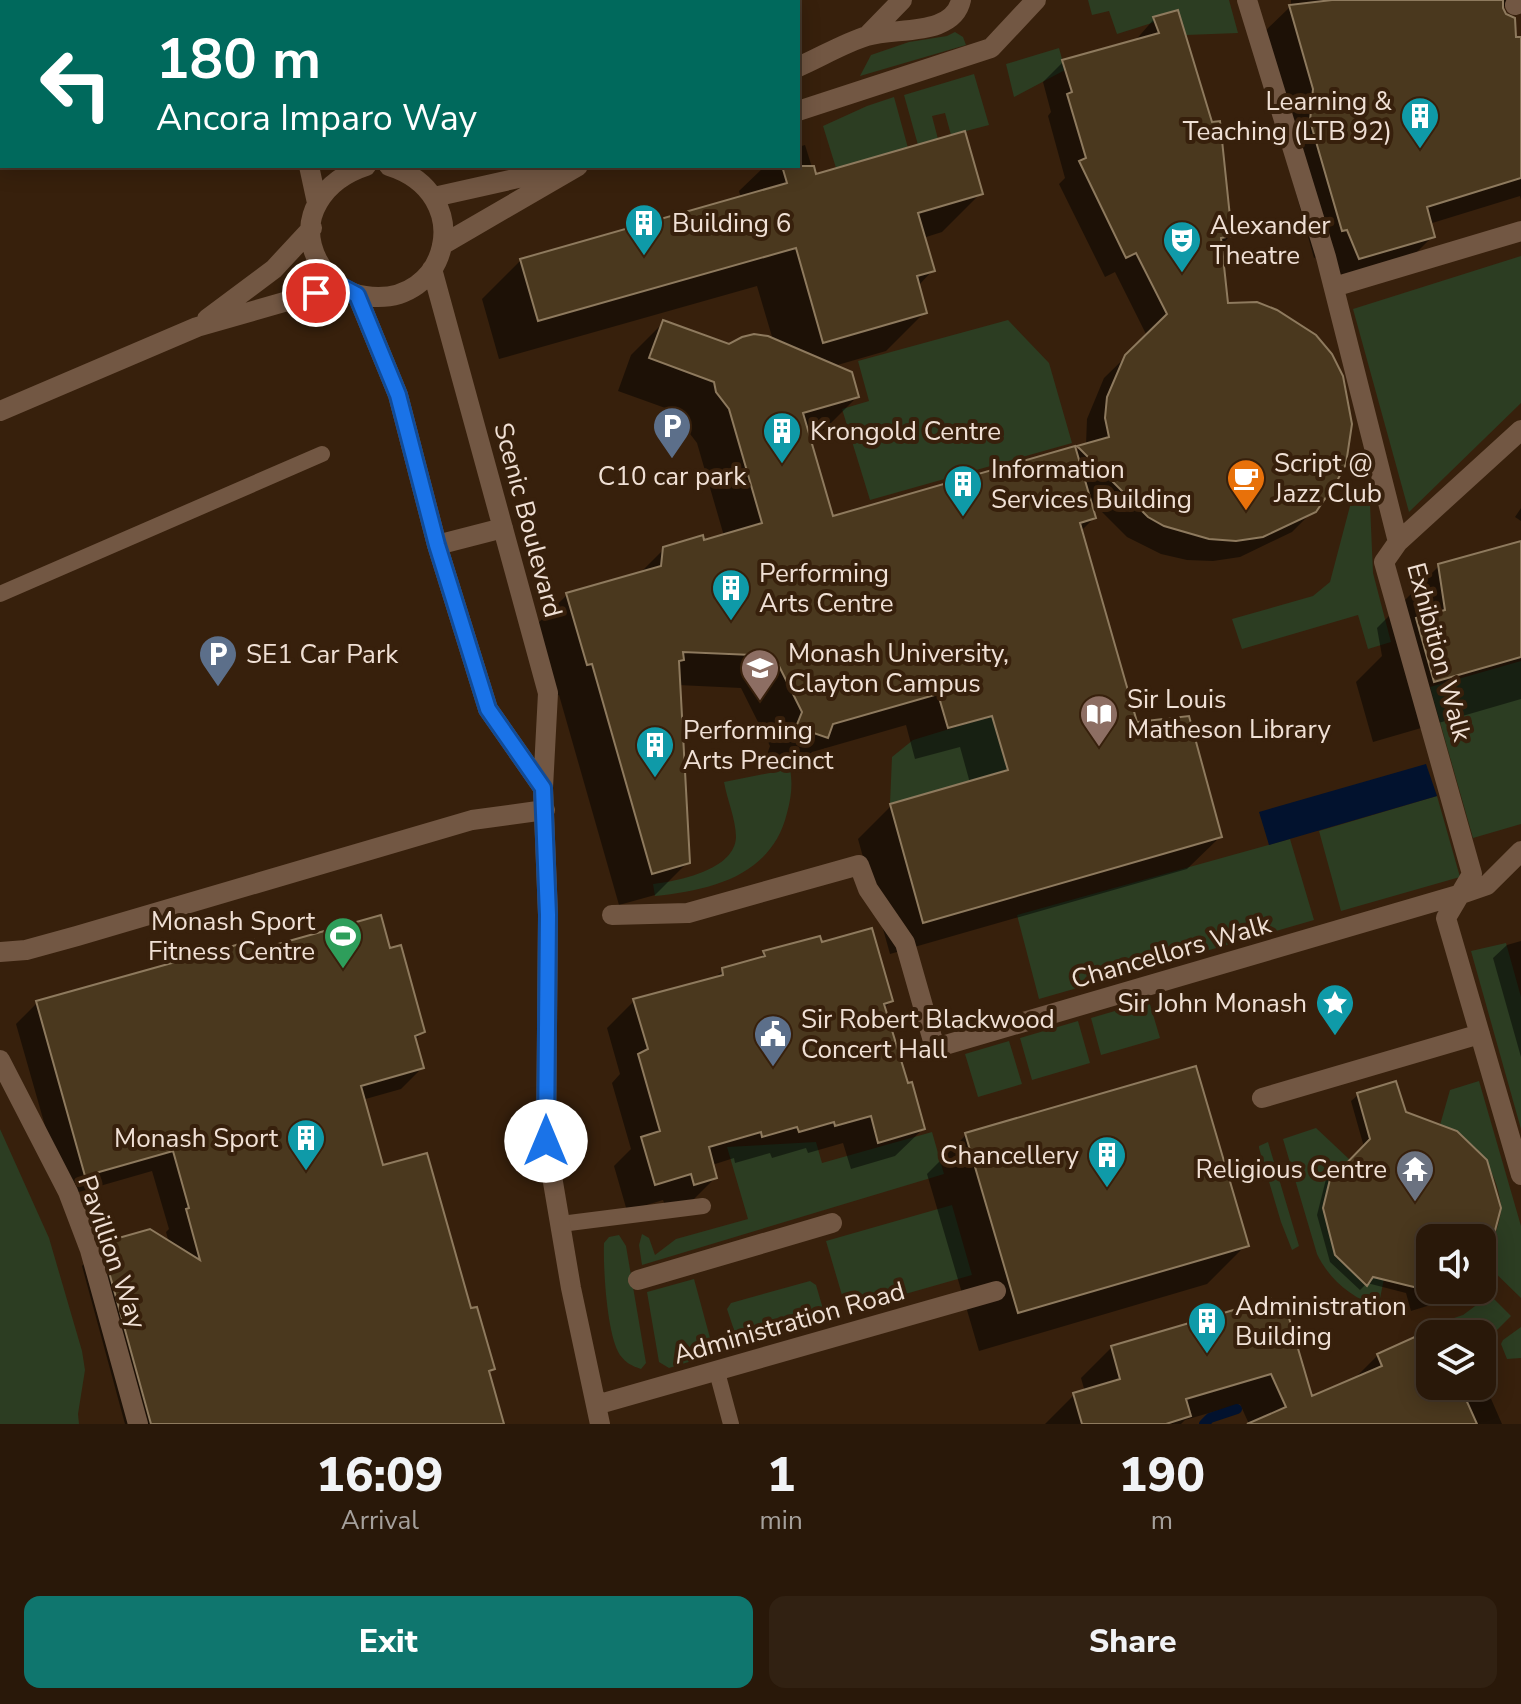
<!DOCTYPE html>
<html lang="en">
<head>
<meta charset="utf-8">
<style>
  body { margin:0; font-family:"Nunito Sans",sans-serif; background:#312112; color:#f1f3f6; height:100vh; display:flex; flex-direction:column; font-size:30px; white-space:nowrap }
  * { box-sizing:border-box; margin:0 }
  p { font-size:26px; color:#a5a09c }
  .icon { flex:none; width:44px; height:44px; fill:none; stroke:currentColor; stroke-width:2; stroke-linecap:round; stroke-linejoin:round }
  .map { position:relative; height:1424px; overflow:hidden }
  .drawer { display:flex; flex-direction:column; background:#291809; flex:1 }
  .drawer>* { flex:none }
  .top-card { position:absolute; left:0px; top:0px; width:800px; height:168px; box-shadow:0 4px 20px #0003,0 0 0 2px #45372a; background:#00695c; color:#fff; overflow:hidden }
  .controls { position:absolute; left:1416px; top:1224px; display:grid; gap:16px }
  .controls a { display:grid; place-items:center; width:80px; height:80px; border-radius:16px; background:#291809; box-shadow:0 4px 20px #0003,0 0 0 2px #45372a; font-size:40px }
  .pin { position:absolute; display:grid; place-items:center; width:68px; height:68px; color:#fff; margin:-34px; border:4px solid #fff; border-radius:50%; box-shadow:0 2px 8px #0007 }
  .me { position:absolute; width:88px; margin:-44px; rotate:0deg; stroke-linejoin:round; filter:drop-shadow(0 0 6px #0008) }
  .turn { display:flex; align-items:center; gap:28px; height:168px; padding:0 24px; font-size:36px }
  .turn .icon { width:104px; height:104px; stroke-width:2.5 }
  .turn b { display:block; font-size:56px; line-height:68px }
  .eta { display:flex; justify-content:space-evenly; align-items:center; height:136px; text-align:center }
  .eta b { font-size:48px; font-weight:800; line-height:56px }
  .cta { display:flex; gap:16px; margin-top:auto; padding:16px 24px }
  .cta a { flex:1; height:92px; border-radius:16px; background:#0f766e; color:#fff; font-size:32px; font-weight:800; line-height:92px; text-align:center }
  .cta a+a { background:#312112; color:#f1f3f6 }
  .map>svg:first-child { display:block }
  .green { fill:#2c3d22 }
  .water { fill:#02122e }
  .shadow { fill:#0007 }
  .lines { fill:none; stroke-linecap:round; stroke-linejoin:round }
  .stream { stroke:#02122e; stroke-width:10 }
  .building { fill:#4a381e; stroke:#8e7a5e; stroke-width:2 }
  .lane { stroke:#725743; stroke-width:16 }
  .street { stroke:#725743; stroke-width:20 }
  .route-casing { stroke:#114b97; stroke-width:20 }
  .route { stroke:#1a73e8; stroke-width:14 }
  .labels { text-anchor:middle; dominant-baseline:central; stroke-width:8; stroke-linejoin:round; paint-order:stroke }
  .poi-label { font-size:26px; fill:#f0e0d5; stroke:#37200c; text-anchor:start }
  .street-label { font-size:26px; fill:#f0e0d5; stroke:#37200c }
</style>
</head>
<body>
<div class="map">
<svg width="1521" height="1424" viewBox="0 0 1521 1424">
  <rect width="100%" height="100%" fill="#37200c"/>
  <path class="green" d="M 1088,0 L 1229,0 L 1238,33 L 1186,35 L 1178,10 L 1153,18 L 1155,22 L 1117,34 L 1109,11 L 1092,15 Z
    M 955,32 L 963,37 L 966,45 L 860,76 L 871,55 L 909,42 L 947,36 Z
    M 1059,48 L 1065,70 L 1014,97 L 1006,64 Z
    M 974,74 L 989,125 L 951,135 L 945,113 L 932,116 L 938,139 L 918,145 L 904,95 Z
    M 894,97 L 908,148 L 836,168 L 823,126 L 867,106 Z
    M 1521,256 L 1521,403 L 1409,512 L 1353,309 Z
    M 1008,320 L 1049,363 L 1072,443 L 870,500 L 842,409 L 869,401 L 858,361 Z
    M 1370,504 L 1373,573 L 1391,642 L 1368,649 L 1358,615 L 1242,649 L 1232,619 L 1313,596 L 1330,582 L 1350,506 Z
    M 1521,661 L 1521,824 L 1473,838 L 1430,687 Z
    M 992,716 L 1008,770 L 890,804 L 892,757 L 913,740 Z
    M 790,769 C 793,785 791,798 787,813 C 772,875 713,890 655,896 L 653,884 C 678,881 735,870 736,837 C 736,820 727,799 724,782 Z
    M 1437,796 L 1460,877 L 1341,911 L 1319,831 Z
    M 1290,839 L 1314,920 L 1039,999 L 1017,915 Z
    M 1506,943 L 1521,997 L 1521,1129 L 1471,951 Z
    M 1149,1001 L 1160,1038 L 1101,1055 L 1091,1018 Z
    M 1078,1021 L 1090,1063 L 1032,1080 L 1020,1038 Z
    M 1009,1041 L 1022,1084 L 978,1097 L 965,1054 Z
    M 1479,1081 L 1521,1226 L 1521,1298 L 1482,1260 L 1482,1247 L 1491,1248 C 1494,1236 1502,1218 1501,1205 C 1496,1168 1475,1138 1440,1125 L 1450,1090 Z
    M 1316,1128 L 1350,1160 L 1342,1169 L 1334,1168 L 1323,1208 L 1336,1256 L 1367,1285 L 1373,1277 L 1384,1279 L 1378,1308 C 1351,1296 1330,1281 1317,1254 L 1283,1139 Z
    M 0,1129 L 49,1238 L 82,1351 L 85,1370 L 78,1414 L 79,1424 L 0,1424 Z
    M 932,1132 L 944,1174 L 642,1265 L 639,1245 L 642,1234 L 649,1238 L 655,1255 L 676,1239 L 748,1219 L 727,1147 L 816,1142 L 822,1163 Z
    M 1268,1142 L 1299,1246 L 1292,1250 L 1281,1222 L 1259,1148 L 1259,1146 Z
    M 952,1205 L 972,1275 L 856,1308 L 844,1302 L 826,1241 Z
    M 619,1235 L 626,1246 L 646,1363 L 641,1369 C 632,1366 626,1363 620,1355 C 607,1336 603,1268 604,1243 L 609,1237 Z
    M 694,1279 L 713,1349 L 708,1356 L 669,1368 L 659,1362 L 647,1292 Z
    M 810,1281 L 816,1285 L 826,1319 L 739,1345 L 727,1309 L 731,1303 Z
    M 1490,1295 L 1511,1316 L 1482,1345 L 1482,1334 L 1458,1334 L 1451,1319 L 1463,1315 Z
    M 1521,1327 L 1521,1358 L 1507,1359 L 1501,1344 L 1503,1340 Z"/>
  <path class="water" d="M 1426,764 L 1437,796 L 1269,845 L 1259,812 Z"/>
  <path class="shadow" d="M 1291,0 L 1518,0 L 1501,8 L 1514,39 L 1521,39 L 1521,200 L 1520,196 L 1429,224 L 1433,236 L 1405,264 L 1332,285 L 1320,256 L 1314,258 L 1284,150 L 1262,34 L 1291,6 Z
    M 1154,19 L 1230,236 L 1220,246 L 1226,305 L 1314,510 L 1292,532 L 1240,557 L 1213,561 L 1187,560 L 1161,554 L 1127,537 L 1088,498 L 1094,518 L 1081,531 L 1136,724 L 1220,837 L 1187,869 L 890,954 L 858,839 L 891,806 L 970,783 L 960,747 L 915,759 L 906,725 L 812,752 L 794,770 L 765,760 L 770,746 L 741,688 L 678,685 L 688,862 L 655,895 L 619,905 L 559,695 L 554,697 L 534,627 L 567,595 L 639,574 L 664,549 L 724,536 L 697,443 L 684,426 L 682,414 L 618,391 L 631,355 L 664,322 L 729,346 L 773,340 L 757,286 L 499,359 L 482,299 L 521,260 L 741,198 L 739,191 L 765,166 L 798,166 L 798,147 L 805,145 L 815,177 L 981,193 L 942,232 L 923,238 L 933,270 L 918,286 L 925,312 L 886,351 L 834,366 L 857,397 L 824,430 L 807,434 L 832,519 L 1075,451 L 1086,445 L 1087,419 L 1104,378 L 1147,336 L 1115,272 L 1105,277 L 1059,184 L 1065,178 L 1048,116 L 1051,112 L 1043,82 L 1063,62 L 1134,42 Z
    M 1521,508 L 1521,521 L 1515,517 Z
    M 1521,543 L 1521,699 L 1373,742 L 1356,682 L 1382,656 L 1377,628 L 1439,566 Z
    M 1521,941 L 1521,1057 L 1493,958 L 1507,945 Z
    M 821,944 L 891,1001 L 884,1008 L 906,1086 L 923,1129 L 895,1156 L 851,1169 L 843,1143 L 808,1153 L 806,1148 L 772,1158 L 770,1153 L 735,1163 L 734,1158 L 712,1165 L 715,1178 L 688,1205 L 667,1211 L 663,1200 L 627,1211 L 614,1166 L 631,1149 L 612,1083 L 620,1074 L 607,1028 L 634,1001 L 713,980 L 723,970 L 757,961 L 764,953 Z
    M 388,951 L 423,1032 L 414,1041 L 422,1068 L 401,1089 L 362,1100 L 381,1168 L 470,1311 L 492,1369 L 488,1373 L 502,1424 L 125,1424 L 82,1266 L 102,1245 L 169,1243 L 166,1232 L 169,1229 L 152,1171 L 65,1196 L 16,1024 L 37,1003 L 256,953 Z
    M 1358,1095 L 1404,1113 L 1499,1208 L 1489,1248 L 1482,1254 L 1482,1238 L 1430,1238 L 1430,1290 L 1448,1290 L 1440,1302 L 1411,1311 L 1406,1293 L 1367,1283 L 1360,1290 L 1330,1262 L 1317,1215 L 1327,1175 L 1334,1169 L 1342,1172 L 1364,1147 L 1351,1101 Z
    M 966,1135 L 1246,1245 L 1207,1284 L 979,1351 L 927,1174 Z
    M 1269,1302 L 1311,1399 L 1353,1380 L 1378,1355 L 1434,1331 L 1435,1334 L 1430,1334 L 1430,1386 L 1482,1386 L 1482,1378 L 1502,1424 L 1249,1424 L 1240,1404 L 1185,1420 L 1181,1424 L 1045,1424 L 1074,1395 L 1085,1392 L 1081,1378 L 1112,1347 Z"/>
  <g class="lines">
    <path class="stream" d="M 1204,1424 L 1210,1418 L 1237,1409"/>
  </g>
  <path class="building" d="M 1332,0 L 1503,0 L 1503,8 L 1506,14 L 1515,18 L 1516,37 L 1521,37 L 1521,178 L 1427,207 L 1435,237 L 1359,259 L 1347,230 L 1342,231 L 1310,121 L 1313,89 L 1289,5 Z
    M 1178,10 L 1212,122 L 1220,121 L 1232,236 L 1221,238 L 1228,303 L 1257,302 L 1277,310 L 1316,335 L 1332,354 L 1343,376 L 1352,424 L 1346,464 L 1337,481 L 1316,512 L 1263,537 L 1236,541 L 1209,539 L 1164,526 L 1148,517 L 1077,446 L 1109,437 L 1105,418 L 1107,397 L 1125,355 L 1167,314 L 1136,253 L 1126,258 L 1079,161 L 1086,158 L 1067,94 L 1072,92 L 1062,60 L 1159,33 L 1153,17 Z
    M 965,131 L 983,194 L 918,213 L 935,271 L 917,276 L 927,313 L 823,343 L 796,248 L 538,321 L 520,259 L 787,183 L 782,166 L 814,166 L 816,174 Z
    M 663,320 L 729,344 L 742,337 L 754,334 L 768,336 L 852,372 L 859,397 L 803,413 L 833,516 L 1075,446 L 1096,518 L 1080,523 L 1137,722 L 1189,716 L 1222,837 L 923,923 L 890,804 L 1008,770 L 992,716 L 948,728 L 938,694 L 833,724 L 828,738 L 796,727 L 802,712 L 774,656 L 683,652 L 684,660 L 679,661 L 690,863 L 652,874 L 592,664 L 587,665 L 566,593 L 661,566 L 663,547 L 703,535 L 704,540 L 762,523 L 729,409 L 716,392 L 714,382 L 649,358 Z
    M 1521,541 L 1521,657 L 1434,682 L 1416,618 L 1445,610 L 1438,564 Z
    M 381,915 L 390,948 L 401,945 L 425,1032 L 415,1036 L 424,1068 L 361,1086 L 383,1165 L 427,1153 L 471,1308 L 477,1307 L 495,1369 L 489,1371 L 504,1424 L 151,1424 L 101,1243 L 150,1229 L 200,1260 L 186,1209 L 189,1208 L 173,1151 L 85,1176 L 36,1001 L 254,940 L 257,950 Z
    M 872,928 L 893,1001 L 884,1004 L 908,1083 L 912,1082 L 925,1129 L 878,1143 L 871,1116 L 835,1126 L 834,1122 L 799,1132 L 797,1127 L 762,1137 L 761,1132 L 709,1147 L 717,1178 L 694,1185 L 691,1174 L 655,1185 L 641,1137 L 660,1131 L 638,1054 L 648,1049 L 633,999 L 723,975 L 722,968 L 765,956 L 763,951 L 820,936 L 822,942 Z
    M 1196,1066 L 1249,1246 L 1018,1313 L 965,1133 Z
    M 1396,1081 L 1406,1112 L 1457,1131 L 1487,1160 L 1501,1208 L 1493,1238 L 1445,1238 L 1430,1235 L 1430,1291 L 1373,1277 L 1367,1286 L 1335,1255 L 1323,1208 L 1333,1167 L 1341,1169 L 1370,1139 L 1357,1093 Z
    M 1271,1299 L 1273,1305 L 1284,1301 L 1312,1396 L 1382,1366 L 1377,1354 L 1430,1330 L 1430,1386 L 1460,1386 L 1477,1424 L 1247,1424 L 1286,1407 L 1271,1374 L 1186,1399 L 1191,1416 L 1166,1424 L 1082,1424 L 1073,1393 L 1120,1379 L 1111,1346 Z"/>
  <g class="lines">
    <path class="lane" d="M 0,594 L 322,454
      M 561,1224 L 703,1206
      M 717,1372 L 731,1424"/>
    <path class="street" d="M 263,0 L 264,2
      M 344,0 L 344,2
      M 1247,0 L 1326,257 L 1398,542 L 1384,562 L 1472,874 L 1446,918 L 1521,1175
      M 1515,5 L 1521,3
      M 868,35 L 902,0
      M 798,67 C 821,57 844,43 867,36 C 896,27 953,37 961,0
      M 798,111 L 991,48 L 1036,0
      M 309,166 L 317,203
      M 366,166 C 326,179 295,217 318,261 C 327,279 345,293 365,296 C 449,309 478,194 389,166
      M 434,197 L 563,168
      M 442,245 L 578,166
      M 432,269 L 548,693 L 543,788 L 548,915 L 546,1141 L 571,1288 L 600,1424
      M 1334,287 L 1521,231
      M 357,295 L 398,395 L 437,545 L 488,709 L 543,788
      M 207,319 L 274,269 L 312,228
      M 0,411 L 197,327 L 340,286
      M 1398,542 L 1521,430
      M 437,545 L 503,528
      M 612,915 L 688,913 L 859,865 L 868,889 L 905,943 L 935,1048 L 1461,894 L 1487,885 L 1521,851
      M 0,952 L 26,950 L 77,936 L 472,820 L 545,810
      M 0,1060 L 68,1192 L 90,1250 L 138,1424
      M 1262,1098 L 1480,1034
      M 638,1280 L 832,1223
      M 596,1405 L 996,1291"/>
  </g>
  <g class="lines">
    <g class="route-casing">
      <path id="route" d="M 316,293 L 340,286 L 357,295 L 398,395 L 437,545 L 488,709 L 543,788 L 548,915 L 546,1141"/>
    </g>
    <use href="#route" class="route"/>
  </g>
  <defs>
    <g id="building-pin" transform="scale(2)"><path d="M0 17L-7.5 6A9.5 9.5 0 1 1 7.5 6Z" fill="#0f9aa8" stroke="#37200c"/><path d="M-4-6H4V6H1V3H-1V6H-4ZM-2.5-4.3h1.7v1.8h-1.7ZM.8-4.3h1.7v1.8H.8ZM-2.5-1h1.7V.8h-1.7ZM.8-1h1.7V.8H.8Z" fill="#fff"/></g>
    <g id="theatre-pin" transform="scale(2)"><path d="M0 17L-7.5 6A9.5 9.5 0 1 1 7.5 6Z" fill="#0f9aa8" stroke="#37200c"/><path d="M-5-5.5Q0-4 5-5.5V0Q5 5 0 6Q-5 5-5 0ZM-3.3-2.5H-1v1.5H-3.3ZM1-2.5H3.3v1.5H1ZM-2.8 1Q0 5.5 2.8 1Z" fill="#fff"/></g>
    <g id="parking-pin" transform="scale(2)"><path d="M0 17L-7.5 6A9.5 9.5 0 1 1 7.5 6Z" fill="#5c6f8a" stroke="#37200c"/><path d="M-3.5-5.5H1a3.5 3.5 0 0 1 0 7H-1V5.5H-3.5ZM-1-3.4V-.6H.8a1.4 1.4 0 0 0 0-2.8Z" fill="#fff"/></g>
    <g id="cafe-pin" transform="scale(2)"><path d="M0 17L-7.5 6A9.5 9.5 0 1 1 7.5 6Z" fill="#e8710a" stroke="#37200c"/><path d="M-5.5-4.5H6V0H3Q3 3.5 0 3.5H-2.5Q-5.5 3.5-5.5 0ZM3-3.2v2h1.7v-2ZM-6 4.5H4V6H-6Z" fill="#fff"/></g>
    <g id="university-pin" transform="scale(2)"><path d="M0 17L-7.5 6A9.5 9.5 0 1 1 7.5 6Z" fill="#8d6e63" stroke="#37200c"/><path d="M0-5L7-2L0 1L-7-2ZM-4 1L0 2.5L4 1V4Q0 6-4 4Z" fill="#fff"/></g>
    <g id="library-pin" transform="scale(2)"><path d="M0 17L-7.5 6A9.5 9.5 0 1 1 7.5 6Z" fill="#8d6e63" stroke="#37200c"/><path d="M-6-4Q-3-5.5-.7-3.5V5Q-3 3-6 4ZM6-4Q3-5.5 .7-3.5V5Q3 3 6 4Z" fill="#fff"/></g>
    <g id="stadium-pin" transform="scale(2)"><path d="M0 17L-7.5 6A9.5 9.5 0 1 1 7.5 6Z" fill="#2e9e5b" stroke="#37200c"/><path d="M0-5a6.5 5 0 1 0 0 10a6.5 5 0 1 0 0-10ZM-3.5-1.8h7v3.6h-7Z" fill="#fff"/></g>
    <g id="sight-pin" transform="scale(2)"><path d="M0 17L-7.5 6A9.5 9.5 0 1 1 7.5 6Z" fill="#0f9aa8" stroke="#37200c"/><path d="M0-6L1.8-2.2L6-1.7L2.9 1.2L3.7 5.4L0 3.3L-3.7 5.4L-2.9 1.2L-6-1.7L-1.8-2.2Z" fill="#fff"/></g>
    <g id="civic-pin" transform="scale(2)"><path d="M0 17L-7.5 6A9.5 9.5 0 1 1 7.5 6Z" fill="#5c6f8a" stroke="#37200c"/><path d="M-.6-6.5H3V-4.5H.6V-3L4-1V1h2V6H-6V1h2V-1L-.6-3ZM-1.2 2.5V6h2.4V2.5Z" fill="#fff"/></g>
    <g id="temple-pin" transform="scale(2)"><path d="M0 17L-7.5 6A9.5 9.5 0 1 1 7.5 6Z" fill="#6b7280" stroke="#37200c"/><path d="M0-6L5-2H3V0L6.5 2.5H4V6H1.5V3h-3V6H-4V2.5H-6.5L-3 0V-2H-5Z" fill="#fff"/></g>
  </defs>
  <g fill-rule="evenodd">
    <use href="#building-pin" x="1420" y="116"/>
    <use href="#building-pin" x="644" y="223"/>
    <use href="#theatre-pin" x="1182" y="240"/>
    <use href="#parking-pin" x="672" y="426"/>
    <use href="#building-pin" x="782" y="431"/>
    <use href="#cafe-pin" x="1246" y="478"/>
    <use href="#building-pin" x="963" y="484"/>
    <use href="#building-pin" x="731" y="588"/>
    <use href="#parking-pin" x="218" y="654"/>
    <use href="#university-pin" x="760" y="668"/>
    <use href="#library-pin" x="1099" y="714"/>
    <use href="#building-pin" x="655" y="745"/>
    <use href="#stadium-pin" x="343" y="936"/>
    <use href="#sight-pin" x="1335" y="1003"/>
    <use href="#civic-pin" x="773" y="1034"/>
    <use href="#building-pin" x="306" y="1138"/>
    <use href="#building-pin" x="1107" y="1155"/>
    <use href="#temple-pin" x="1415" y="1169"/>
    <use href="#building-pin" x="1207" y="1321"/>
  </g>
  <g class="labels">
    <g class="poi-label">
      <text x="1392" y="101" text-anchor="end">Learning &amp;<tspan x="1392" dy="30">Teaching (LTB 92)</tspan></text>
      <text x="672" y="223">Building 6</text>
      <text x="1210" y="225">Alexander<tspan x="1210" dy="30">Theatre</tspan></text>
      <text x="810" y="431">Krongold Centre</text>
      <text x="1274" y="463">Script @<tspan x="1274" dy="30">Jazz Club</tspan></text>
      <text x="991" y="469">Information<tspan x="991" dy="30">Services Building</tspan></text>
      <text x="672" y="476" text-anchor="middle">C10 car park</text>
      <text x="759" y="573">Performing<tspan x="759" dy="30">Arts Centre</tspan></text>
      <text x="788" y="653">Monash University,<tspan x="788" dy="30">Clayton Campus</tspan></text>
      <text x="246" y="654">SE1 Car Park</text>
      <text x="1127" y="699">Sir Louis<tspan x="1127" dy="30">Matheson Library</tspan></text>
      <text x="683" y="730">Performing<tspan x="683" dy="30">Arts Precinct</tspan></text>
      <text x="315" y="921" text-anchor="end">Monash Sport<tspan x="315" dy="30">Fitness Centre</tspan></text>
      <text x="1307" y="1003" text-anchor="end">Sir John Monash</text>
      <text x="801" y="1019">Sir Robert Blackwood<tspan x="801" dy="30">Concert Hall</tspan></text>
      <text x="278" y="1138" text-anchor="end">Monash Sport</text>
      <text x="1079" y="1155" text-anchor="end">Chancellery</text>
      <text x="1387" y="1169" text-anchor="end">Religious Centre</text>
      <text x="1235" y="1306">Administration<tspan x="1235" dy="30">Building</tspan></text>
    </g>
    <g class="street-label">
      <text transform="translate(528 520) rotate(75)">Scenic Boulevard</text>
      <text transform="translate(1439 652) rotate(75)">Exhibition Walk</text>
      <text transform="translate(1171 952) rotate(-16)">Chancellors Walk</text>
      <text transform="translate(112 1252) rotate(71)">Pavillion Way</text>
      <text transform="translate(789 1323) rotate(-16)">Administration Road</text>
    </g>
  </g>
</svg>
<div class="controls">
<a><svg class="icon" aria-label="sound" viewBox="0 0 24 24"><path d="M4 9h4l5-4v14l-5-4H4zM17 9q2 3 0 6"/></svg></a>
<a><svg class="icon" aria-label="layers" viewBox="0 0 24 24"><path d="M12 4l9 5-9 5-9-5zM3 14l9 5 9-5"/></svg></a>
</div>
<div class="pin" style="left:316px;top:293px;background:#d93025"><svg class="icon" aria-label="arrive" viewBox="0 0 24 24"><path d="M6 21V4h12l-3 4 3 4H6"/></svg></div>
<svg class="me" style="left:546px;top:1141px" viewBox="-20 -20 40 40"><circle r="19" fill="#fff"/><path d="M0-13L10 11 0 6-10 11z" fill="#1a73e8"/></svg>
<div class="top-card">
<div class="turn"><svg class="icon" aria-label="left" viewBox="0 0 24 24"><path d="M17 20v-9H6M10 6l-5 5 5 5"/></svg><div><b>180 m</b>Ancora Imparo Way</div></div>
</div>
</div>
<section class="drawer">
<div class="eta">
<div><b>16:09</b><p>Arrival</p></div>
<div><b>1</b><p>min</p></div>
<div><b>190</b><p>m</p></div>
</div>
<div class="cta"><a>Exit</a><a>Share</a></div>
</section>
</body>
</html>
